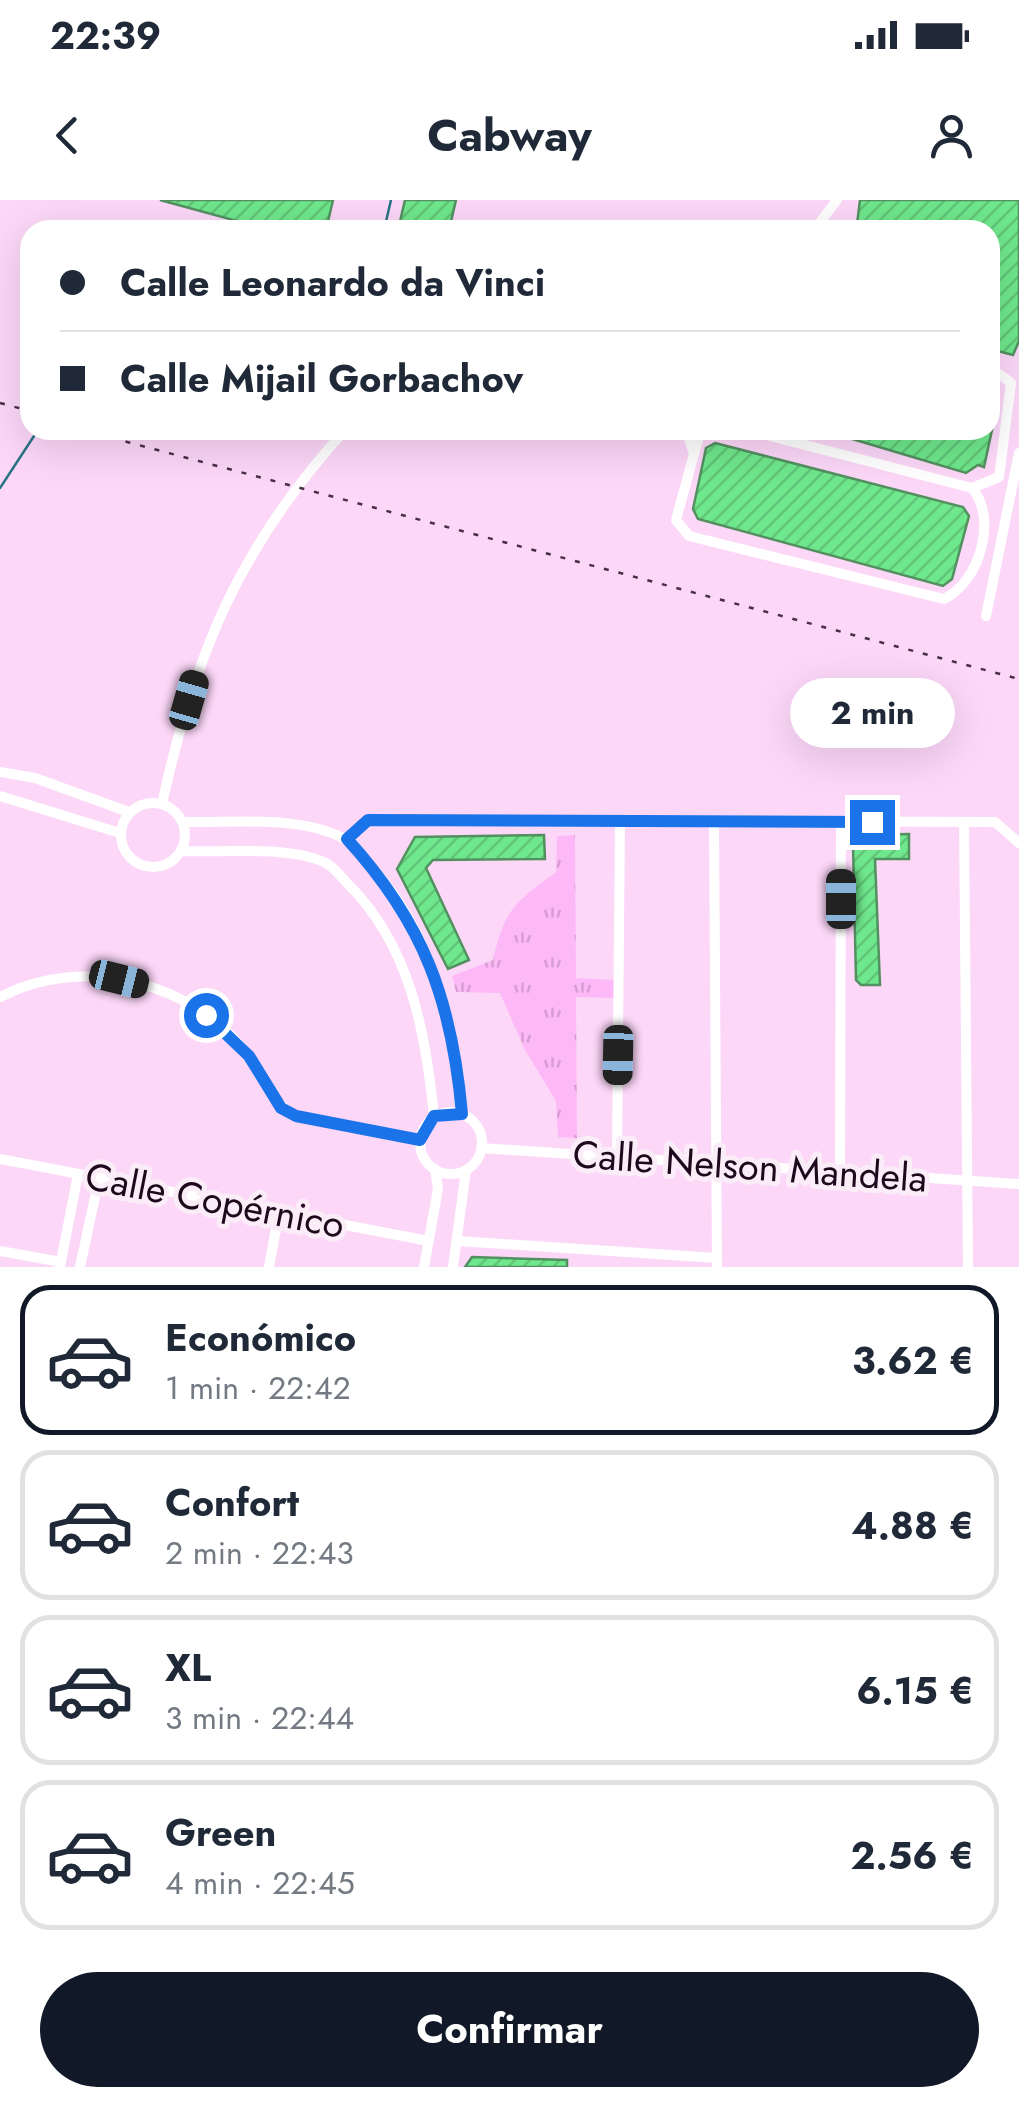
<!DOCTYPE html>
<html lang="es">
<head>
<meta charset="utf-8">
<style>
  :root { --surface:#fff; --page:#f2f2f3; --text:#1f2937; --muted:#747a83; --line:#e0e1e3; --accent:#111827 }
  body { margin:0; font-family:Jost,sans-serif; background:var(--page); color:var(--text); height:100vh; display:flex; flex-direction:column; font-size:38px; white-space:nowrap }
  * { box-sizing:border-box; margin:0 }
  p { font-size:32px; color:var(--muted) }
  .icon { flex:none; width:55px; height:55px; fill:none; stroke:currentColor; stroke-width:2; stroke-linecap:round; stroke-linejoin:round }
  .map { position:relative; height:1067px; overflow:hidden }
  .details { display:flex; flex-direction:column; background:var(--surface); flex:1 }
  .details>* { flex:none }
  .banner { position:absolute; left:20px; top:20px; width:980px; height:220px; border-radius:30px; box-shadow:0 10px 40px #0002; display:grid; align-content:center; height:220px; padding:0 40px; background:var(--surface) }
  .end { position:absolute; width:45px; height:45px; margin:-22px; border:12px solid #1a73e8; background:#fff; box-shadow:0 0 0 5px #fff }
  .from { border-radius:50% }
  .bubble { position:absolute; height:70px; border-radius:35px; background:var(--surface); box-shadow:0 10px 40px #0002; font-size:32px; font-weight:700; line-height:70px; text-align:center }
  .car { position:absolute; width:30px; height:60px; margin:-30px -15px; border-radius:12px; box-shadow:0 0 8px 2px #0007; background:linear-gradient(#222 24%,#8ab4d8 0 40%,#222 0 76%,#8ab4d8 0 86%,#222 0) }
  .banner b { display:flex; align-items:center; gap:35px; height:95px; font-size:38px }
  .banner b+b { border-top:2px solid var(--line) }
  .banner i { width:25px; height:25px; background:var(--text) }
  ul { padding:18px 0 0; list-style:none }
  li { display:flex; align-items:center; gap:30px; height:150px; margin:0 20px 15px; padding:0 20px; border:5px solid var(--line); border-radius:30px }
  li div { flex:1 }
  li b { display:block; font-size:38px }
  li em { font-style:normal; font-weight:700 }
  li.current { border-color:var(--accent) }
  li>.icon { width:90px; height:90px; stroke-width:1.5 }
  .action { display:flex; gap:20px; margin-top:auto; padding:20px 40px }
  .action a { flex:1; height:115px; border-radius:60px; background:var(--accent); color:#fff; font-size:40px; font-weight:700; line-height:115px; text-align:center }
  .status { display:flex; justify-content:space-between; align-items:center; height:70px; padding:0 50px; background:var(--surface); direction:ltr }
  .status svg { height:28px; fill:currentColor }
  header { display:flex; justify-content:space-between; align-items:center; height:130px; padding:0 40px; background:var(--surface); font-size:45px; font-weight:700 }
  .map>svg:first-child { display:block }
  .park { fill:url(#park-tufts) }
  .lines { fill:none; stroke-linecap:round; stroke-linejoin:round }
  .stream { stroke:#2a7384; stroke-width:2.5 }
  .building { fill:url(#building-hatch); stroke:#539060; stroke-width:2.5 }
  .minor { stroke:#fff; stroke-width:10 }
  .rail { stroke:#472f45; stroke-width:2.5; stroke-dasharray:5 10; stroke-linecap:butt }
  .route { stroke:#1a73e8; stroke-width:12 }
  .labels { text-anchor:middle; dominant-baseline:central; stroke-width:10; stroke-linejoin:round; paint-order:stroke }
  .street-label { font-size:38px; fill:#1d081c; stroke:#faedf8 }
</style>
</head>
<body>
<div class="status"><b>22:39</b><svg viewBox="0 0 49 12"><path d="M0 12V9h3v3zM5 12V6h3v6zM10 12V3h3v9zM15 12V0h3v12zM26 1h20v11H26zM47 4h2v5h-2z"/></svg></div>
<header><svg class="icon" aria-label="back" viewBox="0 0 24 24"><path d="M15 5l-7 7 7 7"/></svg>Cabway<svg class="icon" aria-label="person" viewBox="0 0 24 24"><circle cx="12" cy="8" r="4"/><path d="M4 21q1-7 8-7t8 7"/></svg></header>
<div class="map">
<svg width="1019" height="1067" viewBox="0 0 1019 1067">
  <defs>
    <pattern id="park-tufts" width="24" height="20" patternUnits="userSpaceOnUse" patternTransform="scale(2.5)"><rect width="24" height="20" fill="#fdb9f7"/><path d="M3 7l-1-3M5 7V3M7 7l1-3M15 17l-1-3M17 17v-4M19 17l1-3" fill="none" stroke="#d89ed3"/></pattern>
    <pattern id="building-hatch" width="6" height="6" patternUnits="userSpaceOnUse" patternTransform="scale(2.5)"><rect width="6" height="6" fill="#6fe78c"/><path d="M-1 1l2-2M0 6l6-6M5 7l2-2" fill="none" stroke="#60c578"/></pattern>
  </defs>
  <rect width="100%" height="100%" fill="#fcd7f8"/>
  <path class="park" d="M575 635 576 778 614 780 615 798 576 797 577 938 558 937 556 901 525 850 500 793 456 792 452 776 493 760C504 710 516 701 556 672L557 636Z"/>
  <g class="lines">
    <g class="stream">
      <polyline points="384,30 391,0"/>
      <polyline points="0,288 34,236"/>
    </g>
  </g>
  <g class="building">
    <polygon points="160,0 333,0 326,30 270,30"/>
    <polygon points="405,0 456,0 449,30 398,30"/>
    <polygon points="860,0 1019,0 1019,141 1013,155 990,149 990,30 880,30 857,24"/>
    <polygon points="822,230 992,230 984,267 978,265 966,273"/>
    <polygon points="715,243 963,307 969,316 952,379 943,386 698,319 693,309 706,248"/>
    <polygon points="909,634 909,659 875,659 880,785 861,785 856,780 853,645 858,635"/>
    <polygon points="544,635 545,659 433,660 426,668 469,760 448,769 397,669 415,637"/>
    <polygon points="472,1057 567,1060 567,1067 465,1067"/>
  </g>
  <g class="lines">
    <g class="minor">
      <polyline points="814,30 837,0"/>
      <polyline points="686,230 694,254 701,230"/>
      <path d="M694 254 676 320 689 336 944 399C980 382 998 318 972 288L747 230"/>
      <polyline points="972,288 999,277 1011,183 990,167"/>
      <polyline points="986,416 1019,253"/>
      <polyline points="0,572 35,578 129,612"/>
      <polyline points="0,596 120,633"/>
      <circle cx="153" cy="635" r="32"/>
      <path d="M162 604C195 452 240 346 345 230"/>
      <path d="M183 622C233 623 297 615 343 638 354 643 362 656 370 665 432 732 454 825 461 914"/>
      <polyline points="714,622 717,1067"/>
      <polyline points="964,622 968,1067"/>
      <polyline points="347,639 368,620 995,622 1019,643"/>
      <path d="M181 651C221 653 290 645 326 663 334 667 341 677 348 684 410 745 426 833 434 917"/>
      <path d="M0 797C83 754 194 781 249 857 265 879 271 903 296 916L420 940"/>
      <circle cx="451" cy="943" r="31"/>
      <polyline points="481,948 1019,984"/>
      <polyline points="617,955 620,621"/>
      <polyline points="0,959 429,1041"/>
      <polyline points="840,971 841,621"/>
      <polyline points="458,1041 717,1058"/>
      <polyline points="0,1051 61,1062"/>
      <polyline points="60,1067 78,974"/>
      <polyline points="80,1067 99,978"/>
      <polyline points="269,1067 279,1012"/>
      <polyline points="424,1067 438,989 435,969"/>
      <polyline points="453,1067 466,970"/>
    </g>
    <g class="rail">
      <polyline points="0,203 30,211"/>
      <polyline points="82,230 1019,479"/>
    </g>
  </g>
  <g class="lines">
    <path class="route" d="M206 815 249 856 281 908 296 916 420 940 434 916 462 914C452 801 424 723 347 639L368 620 872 622"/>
  </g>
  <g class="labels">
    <g class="street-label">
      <text transform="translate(750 966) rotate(4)">Calle Nelson Mandela</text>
      <text transform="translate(215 1000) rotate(11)">Calle Copérnico</text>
    </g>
  </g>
</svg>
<i class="end from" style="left:206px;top:815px"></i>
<i class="end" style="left:872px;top:622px"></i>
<div class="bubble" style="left:790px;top:478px;width:165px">2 min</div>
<i class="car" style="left:189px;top:500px;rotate:16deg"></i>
<i class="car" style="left:841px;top:699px;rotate:0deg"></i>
<i class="car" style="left:119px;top:779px;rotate:104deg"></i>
<i class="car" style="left:618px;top:855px;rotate:181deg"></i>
<div class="banner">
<b><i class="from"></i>Calle Leonardo da Vinci</b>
<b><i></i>Calle Mijail Gorbachov</b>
</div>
</div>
<section class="details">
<ul>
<li class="current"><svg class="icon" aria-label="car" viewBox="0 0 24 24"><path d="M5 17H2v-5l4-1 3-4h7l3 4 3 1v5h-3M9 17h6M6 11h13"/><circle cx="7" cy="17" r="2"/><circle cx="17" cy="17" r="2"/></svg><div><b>Económico</b><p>1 min · 22:42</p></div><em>3.62 €</em></li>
<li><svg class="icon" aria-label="car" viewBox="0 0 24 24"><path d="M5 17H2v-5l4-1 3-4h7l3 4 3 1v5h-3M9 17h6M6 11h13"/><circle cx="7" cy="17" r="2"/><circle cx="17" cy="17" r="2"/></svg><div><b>Confort</b><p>2 min · 22:43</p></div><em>4.88 €</em></li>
<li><svg class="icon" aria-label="car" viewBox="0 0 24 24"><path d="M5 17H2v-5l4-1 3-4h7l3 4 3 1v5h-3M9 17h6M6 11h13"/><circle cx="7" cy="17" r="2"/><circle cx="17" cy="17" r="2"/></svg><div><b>XL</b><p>3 min · 22:44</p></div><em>6.15 €</em></li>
<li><svg class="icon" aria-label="car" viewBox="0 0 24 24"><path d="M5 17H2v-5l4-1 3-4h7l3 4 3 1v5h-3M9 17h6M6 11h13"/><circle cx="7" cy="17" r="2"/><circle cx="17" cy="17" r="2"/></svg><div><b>Green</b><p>4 min · 22:45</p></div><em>2.56 €</em></li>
</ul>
<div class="action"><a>Confirmar</a></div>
</section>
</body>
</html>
